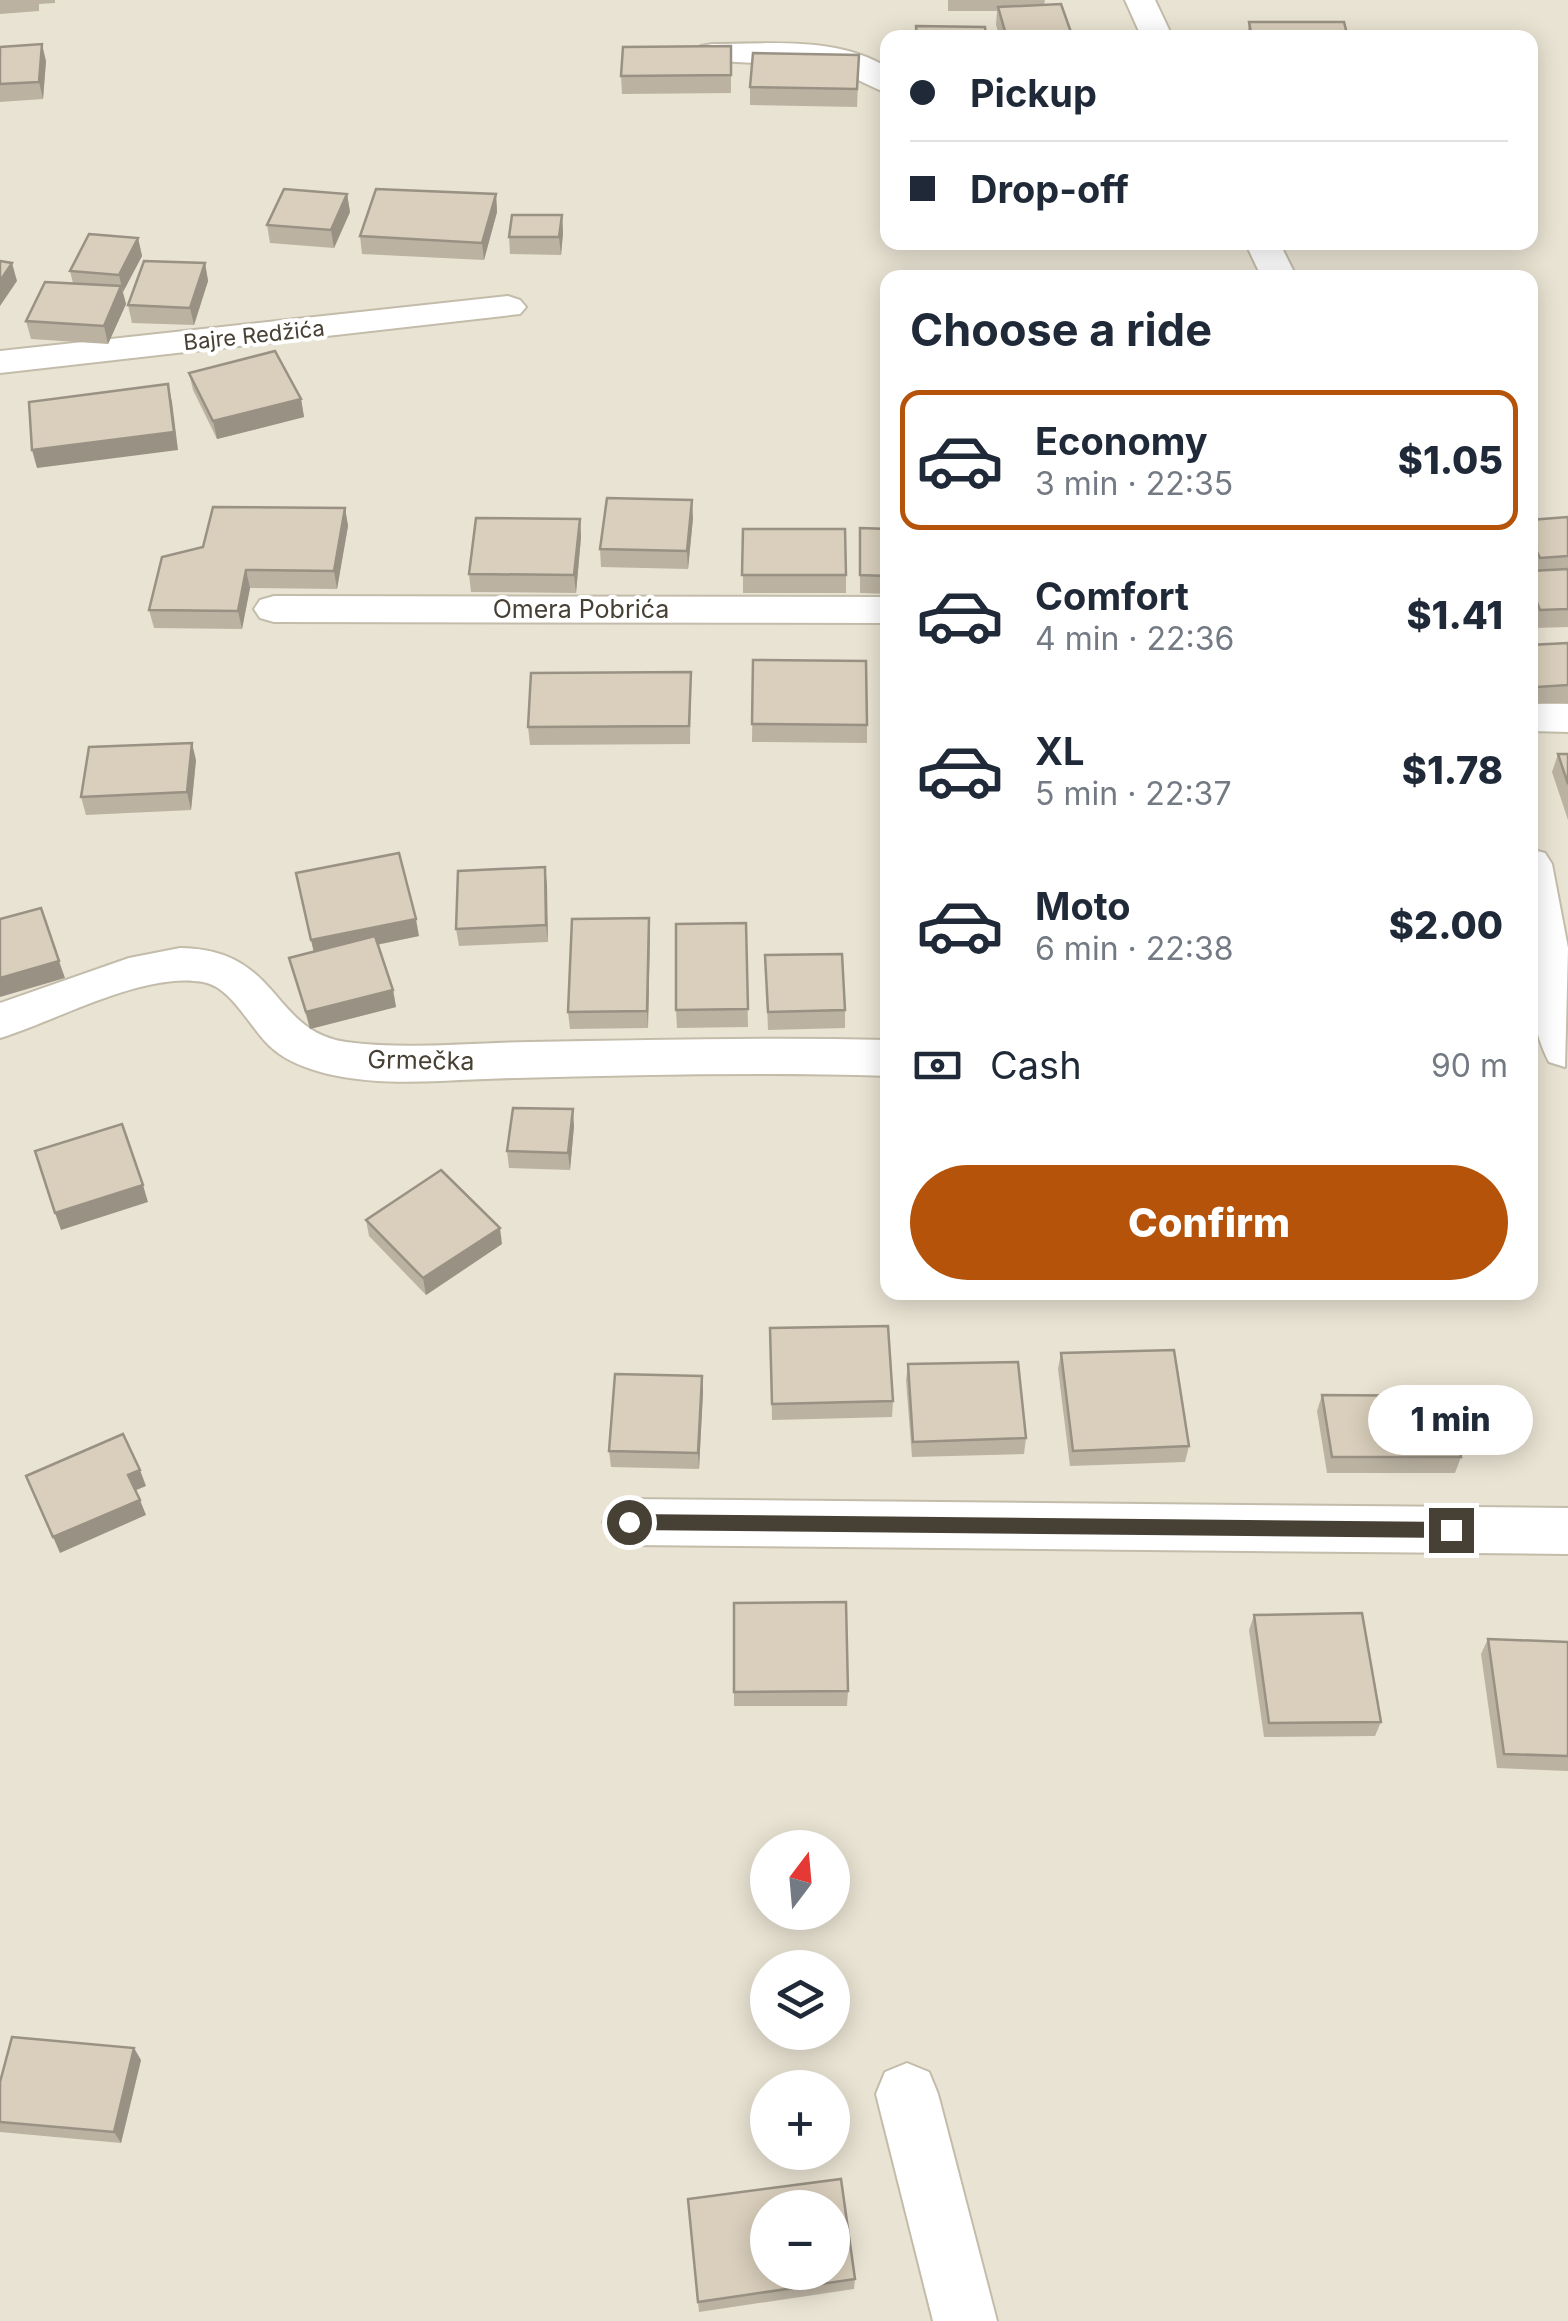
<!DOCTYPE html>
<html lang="en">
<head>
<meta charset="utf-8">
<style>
  :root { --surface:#fff; --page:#f6f6f7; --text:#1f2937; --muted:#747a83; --line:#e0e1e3; --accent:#b45309 }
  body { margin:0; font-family:Inter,sans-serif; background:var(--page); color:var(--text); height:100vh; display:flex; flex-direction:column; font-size:38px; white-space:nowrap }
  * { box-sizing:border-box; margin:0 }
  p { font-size:32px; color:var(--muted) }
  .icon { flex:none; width:55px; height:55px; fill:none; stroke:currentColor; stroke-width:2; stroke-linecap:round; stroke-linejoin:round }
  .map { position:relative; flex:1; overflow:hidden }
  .sheet { position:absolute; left:880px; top:270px; width:658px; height:1030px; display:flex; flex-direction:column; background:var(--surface); border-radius:20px; box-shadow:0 5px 25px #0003 }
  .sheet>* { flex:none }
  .top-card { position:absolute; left:880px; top:30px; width:658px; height:220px; border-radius:20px; box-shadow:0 5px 25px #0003; display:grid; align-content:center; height:220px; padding:0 30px; background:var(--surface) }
  .needle { width:65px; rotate:16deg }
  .fabs { position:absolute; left:750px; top:1830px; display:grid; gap:20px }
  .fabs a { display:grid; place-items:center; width:100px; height:100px; border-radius:50%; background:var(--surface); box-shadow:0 5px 25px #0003; font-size:50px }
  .end { position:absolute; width:45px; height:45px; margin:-22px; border:12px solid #474034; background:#fff; box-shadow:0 0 0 5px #fff }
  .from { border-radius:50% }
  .bubble { position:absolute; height:70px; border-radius:35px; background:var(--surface); box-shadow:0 5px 25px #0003; font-size:32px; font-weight:800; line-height:70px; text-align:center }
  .top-card b { display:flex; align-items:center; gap:35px; height:95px; font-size:38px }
  .top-card b+b { border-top:2px solid var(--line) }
  .top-card i { width:25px; height:25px; background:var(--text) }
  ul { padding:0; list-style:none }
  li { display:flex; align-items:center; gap:30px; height:140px; margin:0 20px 15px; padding:0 10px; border:5px solid transparent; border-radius:20px }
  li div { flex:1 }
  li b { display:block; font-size:38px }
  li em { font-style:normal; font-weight:800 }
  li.selected { border-color:var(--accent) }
  li>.icon { width:90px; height:90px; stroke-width:1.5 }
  h2 { padding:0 30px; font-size:45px; line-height:120px }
  .pay { display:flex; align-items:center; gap:25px; height:110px; padding:0 30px; font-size:38px }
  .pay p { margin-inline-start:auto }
  .button { display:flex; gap:20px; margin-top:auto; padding:20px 30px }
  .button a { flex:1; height:115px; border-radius:60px; background:var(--accent); color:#fff; font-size:40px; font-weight:800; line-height:115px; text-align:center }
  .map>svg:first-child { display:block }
  .residential { fill:#e9e3d3; fill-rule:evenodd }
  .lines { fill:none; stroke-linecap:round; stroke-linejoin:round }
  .minor-casing { stroke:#c3bcaa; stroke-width:4 }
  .minor { fill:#fff; fill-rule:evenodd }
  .wall { fill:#bbb2a2 }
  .shaded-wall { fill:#999184 }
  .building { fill:#dacfbc; stroke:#999184; stroke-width:2.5; fill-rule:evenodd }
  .route { fill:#474034 }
  .labels { text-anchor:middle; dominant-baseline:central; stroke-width:8; stroke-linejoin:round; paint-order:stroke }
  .far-street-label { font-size:22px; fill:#474034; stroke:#fff }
  .street-label { font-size:25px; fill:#474034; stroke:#fff }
</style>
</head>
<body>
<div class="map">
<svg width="1568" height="2321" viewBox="0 0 1568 2321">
  <rect width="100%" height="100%" fill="#f4f0e5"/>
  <path class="residential" d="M0 0H1568V2321H0ZM888 38H1530V242H888ZM888 278H1530V1292H888ZM768 1848H832V1912H768ZM768 1968H832V2032H768ZM768 2088H832V2152H768ZM768 2208H832V2272H768Z"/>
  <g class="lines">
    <g class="minor-casing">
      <g id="minor">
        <polygon points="1125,0 1155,0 1173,38 1142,38"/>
        <path d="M712 44C768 44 838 36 888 68V94L830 67 701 60 696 53 701 46Z"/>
        <polygon points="1245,242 1279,242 1297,278 1262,278"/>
        <polygon points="508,296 520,300 526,307 520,314 0,373 0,351"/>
        <polygon points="274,596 888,597 888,623 274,622 260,618 254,609 260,600"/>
        <polygon points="1530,703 1568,704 1568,732 1530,731"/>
        <path d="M1530 849 1545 853 1552 864 1568 948 1565 1067 1549 1062C1519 1007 1530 911 1530 849Z"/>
        <path d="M180 948C281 949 270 1031 346 1042 406 1050 468 1043 529 1042 648 1040 768 1037 888 1040V1076C764 1072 640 1075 516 1078 455 1079 388 1088 328 1074 308 1069 288 1062 273 1049 251 1031 233 987 203 982 144 971 56 1021 0 1038V1003L129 958Z"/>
        <polygon points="629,1499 1568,1508 1568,1554 629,1545 610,1538 603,1522 610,1506"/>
        <polygon points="907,2063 929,2072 938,2094 997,2321 933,2321 876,2094 885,2072"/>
      </g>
    </g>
    <use href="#minor" class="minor"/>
  </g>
  <g class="wall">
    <polygon points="0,0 55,0 55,3 39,4 39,11 0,14"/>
    <polygon points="948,0 1045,0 1044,5 1072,35 1071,38 1000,38 996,25 997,11 948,11"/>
    <polygon points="1249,22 1348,38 1247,38"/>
    <polygon points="731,46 731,93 622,94 621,76"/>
    <polygon points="0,47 46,61 43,99 0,102"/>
    <polygon points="859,55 857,107 750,105 750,87"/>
    <polygon points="347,194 350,212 334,248 270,243 267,225"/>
    <polygon points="496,194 497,212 484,260 362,254 360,236"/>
    <polygon points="562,215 563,233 561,255 510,254 509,237"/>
    <polygon points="138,238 142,256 123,292 126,304 108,344 31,339 26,321 73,283 70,271"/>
    <polygon points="205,263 208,281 194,325 132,323 128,305"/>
    <polygon points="189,373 301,399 304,417 217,439 193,390"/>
    <polygon points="345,508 348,526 337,589 250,588 242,629 154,628 149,610 203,547"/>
    <polygon points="1568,517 1568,627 1535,628 1530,617 1530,571 1532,571 1530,567 1530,520"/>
    <polygon points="693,518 688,569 601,567 600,549"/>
    <polygon points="580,519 581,537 576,593 471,592 469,574"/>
    <polygon points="860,528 888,529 888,594 860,593"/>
    <polygon points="743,529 846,575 846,593 743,593"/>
    <polygon points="1568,643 1568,703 1531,704 1530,645"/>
    <polygon points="753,660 867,725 867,743 752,742"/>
    <polygon points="691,690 690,744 530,745 528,727"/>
    <polygon points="1558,754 1568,754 1568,820 1552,772"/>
    <polygon points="196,760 191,810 86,815 81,797"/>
    <polygon points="545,867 548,942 459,946 456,929"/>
    <polygon points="296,873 419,936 377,945 393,990 396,1007 310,1029 289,958 314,952"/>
    <polygon points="649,918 648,1028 570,1029 568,1012"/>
    <polygon points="746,923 748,1027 677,1028 676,1010"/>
    <polygon points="765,955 845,1010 845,1028 768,1030"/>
    <polygon points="574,1126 570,1170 509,1168 507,1151"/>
    <polygon points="366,1220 502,1244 426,1295 369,1236"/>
    <polygon points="770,1328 893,1401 892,1417 772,1420"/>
    <polygon points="1061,1353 1189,1446 1185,1462 1070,1466 1058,1369"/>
    <polygon points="908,1364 1026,1438 1024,1454 912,1457 906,1380"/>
    <polygon points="702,1376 703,1392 699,1469 611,1467 609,1451"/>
    <polygon points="1322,1395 1461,1457 1455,1473 1327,1473 1317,1411"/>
    <polygon points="734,1603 848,1691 847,1706 734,1706"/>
    <polygon points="1254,1615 1381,1722 1375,1736 1264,1737 1249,1630"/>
    <polygon points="1488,1639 1568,1642 1568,1771 1497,1768 1481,1654"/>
    <polygon points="141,2060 121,2143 0,2132 0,2082"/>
    <polygon points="688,2199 855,2279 854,2289 699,2312"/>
  </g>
  <g class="shaded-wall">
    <polygon points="42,44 46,61 43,99 39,82"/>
    <polygon points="347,194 350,212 334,248 331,230"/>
    <polygon points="496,194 497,212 484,260 482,243"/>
    <polygon points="562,215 563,233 561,255 559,237"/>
    <polygon points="138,238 142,256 123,292 119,275"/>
    <polygon points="12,263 17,281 0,306 0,281"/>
    <polygon points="205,263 208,281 194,325 190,308"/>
    <polygon points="121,286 126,304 108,344 104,326"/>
    <polygon points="168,384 172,402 178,450 37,468 32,450"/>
    <polygon points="301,399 304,417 217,439 213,421"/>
    <polygon points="692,500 693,518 688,569 687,551"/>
    <polygon points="345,508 348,526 337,589 334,571"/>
    <polygon points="580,519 581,537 576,593 574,575"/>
    <polygon points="246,570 250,588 242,629 238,611"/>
    <polygon points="192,743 196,760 191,810 187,792"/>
    <polygon points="545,867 547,885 548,942 546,925"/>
    <polygon points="649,918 650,935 648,1028 647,1011"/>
    <polygon points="416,919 419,936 315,957 311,940"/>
    <polygon points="59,961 65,978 0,997 0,978"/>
    <polygon points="393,990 396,1007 310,1029 306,1012"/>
    <polygon points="573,1109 574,1126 570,1170 568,1153"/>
    <polygon points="143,1185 148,1202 61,1230 55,1213"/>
    <polygon points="500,1228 502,1244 426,1295 423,1278"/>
    <polygon points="702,1376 703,1392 699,1469 698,1453"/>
    <polygon points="140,1470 146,1486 134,1491 128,1475"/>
    <polygon points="140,1500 146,1515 60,1553 53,1537"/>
    <polygon points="134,2048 141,2060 121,2143 114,2132"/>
  </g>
  <g class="building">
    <polygon points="1061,4 1072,35 1007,38 998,7"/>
    <polygon points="1249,22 1344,22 1348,38 1252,38"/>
    <polygon points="916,26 985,27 986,38 917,38"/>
    <polygon points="42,44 39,82 0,84 0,47"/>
    <polygon points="731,46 731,75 621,76 623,47"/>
    <polygon points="753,53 859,55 857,89 750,87"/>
    <polygon points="284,189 347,194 331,230 267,225"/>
    <polygon points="376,189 496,194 482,243 360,236"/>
    <polygon points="512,215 562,215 559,237 509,237"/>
    <polygon points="89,234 138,238 119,275 70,271"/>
    <polygon points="0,261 12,263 0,281"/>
    <polygon points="144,261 205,263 190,308 128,305"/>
    <polygon points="45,282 121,286 104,326 26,321"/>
    <polygon points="275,351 301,399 213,421 189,373"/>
    <polygon points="168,384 174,432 32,450 29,402"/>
    <polygon points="607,498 692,500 687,551 600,549"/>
    <polygon points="213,507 345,508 334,571 246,570 238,611 149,610 162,557 203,547"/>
    <polygon points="1568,517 1568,556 1540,558 1530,537 1530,520"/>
    <polygon points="476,518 580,519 574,575 469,574"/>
    <polygon points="860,528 888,529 888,576 860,575"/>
    <polygon points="743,529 845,529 846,575 742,575"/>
    <polygon points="1568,569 1568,609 1540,610 1530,585 1530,571"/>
    <polygon points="1568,643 1568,685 1537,687 1530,668 1530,645"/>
    <polygon points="753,660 866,661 867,725 752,724"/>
    <polygon points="691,672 689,726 528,727 531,673"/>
    <polygon points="192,743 187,792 81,797 89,747"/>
    <polygon points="1558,754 1568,754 1568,784"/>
    <polygon points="399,853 416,919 311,940 296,873"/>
    <polygon points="545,867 546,925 456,929 458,871"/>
    <polygon points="41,908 59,961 0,978 0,919"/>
    <polygon points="649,918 647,1011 568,1012 572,919"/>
    <polygon points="746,923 748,1009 676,1010 676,924"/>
    <polygon points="375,936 393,990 306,1012 289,958"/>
    <polygon points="842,954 845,1010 768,1012 765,955"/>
    <polygon points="513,1108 573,1109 568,1153 507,1151"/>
    <polygon points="122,1124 143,1185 55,1213 35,1151"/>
    <polygon points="441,1170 500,1228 423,1278 366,1220"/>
    <polygon points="888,1326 893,1401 772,1404 770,1328"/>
    <polygon points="1174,1350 1189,1446 1073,1451 1061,1353"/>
    <polygon points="1018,1362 1026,1438 913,1442 908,1364"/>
    <polygon points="615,1374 702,1376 698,1453 609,1451"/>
    <polygon points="1322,1395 1450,1396 1461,1457 1332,1457"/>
    <polygon points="123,1434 140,1470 128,1475 140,1500 53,1537 26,1476"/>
    <polygon points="846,1602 848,1691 734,1692 734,1603"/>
    <polygon points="1362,1613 1381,1722 1269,1723 1254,1615"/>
    <polygon points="1488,1639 1568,1642 1568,1756 1504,1754"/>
    <polygon points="12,2037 134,2048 114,2132 0,2122 0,2082"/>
    <path d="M841 2179 855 2279 698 2302 688 2199ZM768 2208H832V2272H768Z"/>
  </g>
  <polygon class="route" points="629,1514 1451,1522 1460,1530 1451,1538 629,1530 620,1522"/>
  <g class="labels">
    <g class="far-street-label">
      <text transform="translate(254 335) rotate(-6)">Bajre Redžića</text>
    </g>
    <g class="street-label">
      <text x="581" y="609">Omera Pobrića</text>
      <text transform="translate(421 1060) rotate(1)">Grmečka</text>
    </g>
  </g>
</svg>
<div class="fabs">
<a><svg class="needle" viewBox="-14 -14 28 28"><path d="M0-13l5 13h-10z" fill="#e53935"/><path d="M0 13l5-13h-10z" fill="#747a83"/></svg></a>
<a><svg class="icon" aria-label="layers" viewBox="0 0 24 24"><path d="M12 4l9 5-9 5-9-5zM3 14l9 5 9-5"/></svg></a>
<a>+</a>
<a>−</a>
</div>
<i class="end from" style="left:629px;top:1522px"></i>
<i class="end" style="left:1451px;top:1530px"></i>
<div class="bubble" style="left:1368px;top:1385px;width:165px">1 min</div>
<div class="top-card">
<b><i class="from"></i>Pickup</b>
<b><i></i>Drop-off</b>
</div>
<section class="sheet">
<h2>Choose a ride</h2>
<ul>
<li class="selected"><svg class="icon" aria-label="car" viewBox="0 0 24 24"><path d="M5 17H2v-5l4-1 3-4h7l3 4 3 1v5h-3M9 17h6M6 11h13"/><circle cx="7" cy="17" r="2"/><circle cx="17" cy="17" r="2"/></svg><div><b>Economy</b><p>3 min · 22:35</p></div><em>$1.05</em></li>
<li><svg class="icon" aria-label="car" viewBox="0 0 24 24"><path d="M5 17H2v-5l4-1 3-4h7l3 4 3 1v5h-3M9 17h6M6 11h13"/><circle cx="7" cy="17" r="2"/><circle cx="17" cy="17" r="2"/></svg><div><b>Comfort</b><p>4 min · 22:36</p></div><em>$1.41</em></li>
<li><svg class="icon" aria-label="car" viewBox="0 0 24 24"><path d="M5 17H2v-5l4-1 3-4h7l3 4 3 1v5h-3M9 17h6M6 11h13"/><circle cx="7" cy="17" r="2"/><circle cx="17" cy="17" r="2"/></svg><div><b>XL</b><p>5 min · 22:37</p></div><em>$1.78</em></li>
<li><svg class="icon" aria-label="car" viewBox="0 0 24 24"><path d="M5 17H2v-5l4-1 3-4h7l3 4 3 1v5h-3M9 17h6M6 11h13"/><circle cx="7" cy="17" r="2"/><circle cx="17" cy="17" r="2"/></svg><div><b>Moto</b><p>6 min · 22:38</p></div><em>$2.00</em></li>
</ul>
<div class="pay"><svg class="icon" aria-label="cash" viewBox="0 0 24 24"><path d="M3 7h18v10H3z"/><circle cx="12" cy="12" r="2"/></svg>Cash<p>90 m</p></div>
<div class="button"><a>Confirm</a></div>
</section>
</div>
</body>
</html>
